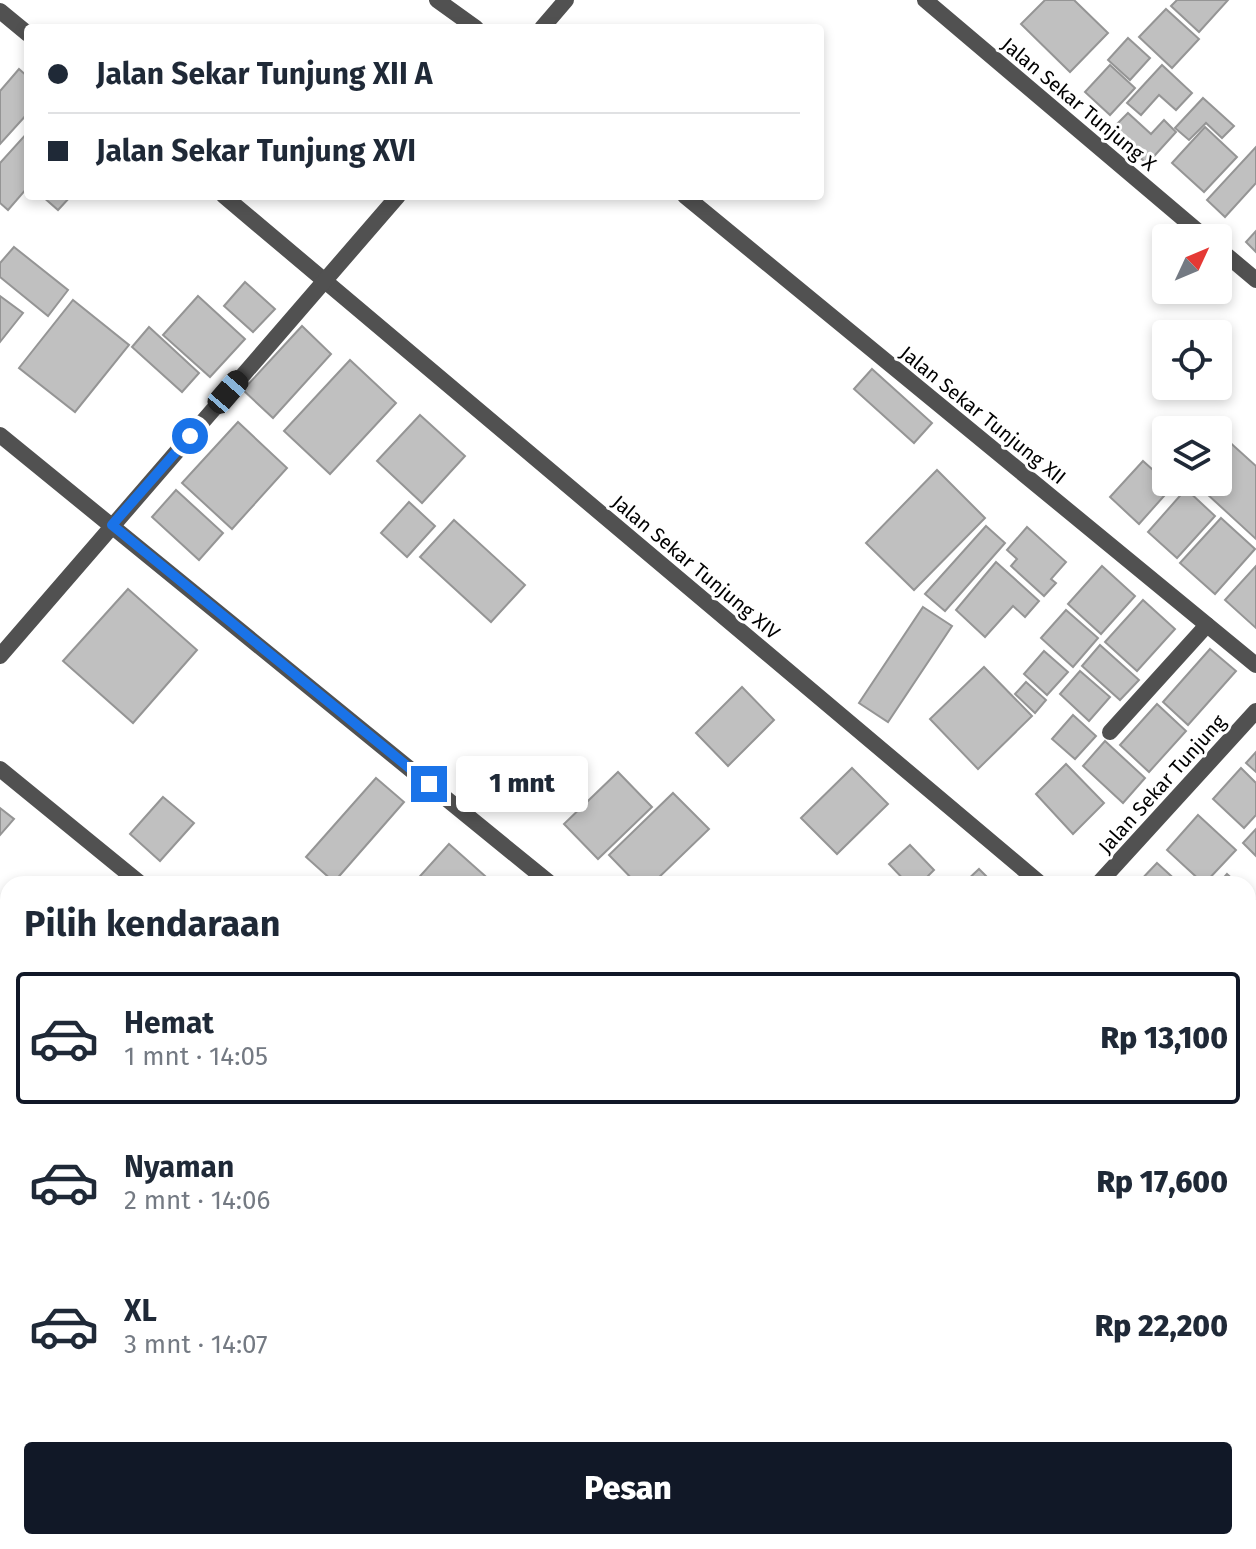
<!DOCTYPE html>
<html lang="id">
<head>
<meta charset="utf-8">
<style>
  :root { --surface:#fff; --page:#f6f6f7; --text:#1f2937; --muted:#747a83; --line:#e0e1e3; --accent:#111827 }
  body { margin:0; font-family:"Fira Sans",sans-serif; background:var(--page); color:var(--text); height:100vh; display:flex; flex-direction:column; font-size:30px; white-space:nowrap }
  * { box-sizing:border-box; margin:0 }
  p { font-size:26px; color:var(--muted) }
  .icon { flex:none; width:44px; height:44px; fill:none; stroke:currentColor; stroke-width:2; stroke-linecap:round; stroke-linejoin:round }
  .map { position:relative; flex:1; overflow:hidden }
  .side { position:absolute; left:0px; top:876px; width:1256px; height:674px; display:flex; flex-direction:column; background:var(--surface); border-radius:24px 24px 0 0; box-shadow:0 4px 12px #0003 }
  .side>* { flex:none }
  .hud { position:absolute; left:24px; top:24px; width:800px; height:176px; border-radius:8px; box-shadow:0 4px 12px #0003; display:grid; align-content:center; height:176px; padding:0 24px; background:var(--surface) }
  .needle { width:52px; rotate:46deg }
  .buttons { position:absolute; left:1152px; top:224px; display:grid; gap:16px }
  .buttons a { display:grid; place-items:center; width:80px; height:80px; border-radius:8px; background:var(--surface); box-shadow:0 4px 12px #0003; font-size:40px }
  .end { position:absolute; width:36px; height:36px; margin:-18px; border:10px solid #1a73e8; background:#fff; box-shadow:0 0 0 4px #fff }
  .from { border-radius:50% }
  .bubble { position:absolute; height:56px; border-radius:8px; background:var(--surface); box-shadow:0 4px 12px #0003; font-size:26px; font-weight:800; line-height:56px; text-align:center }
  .car { position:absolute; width:24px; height:48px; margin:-24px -12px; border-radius:10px; box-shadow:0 0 6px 2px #0007; background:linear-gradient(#222 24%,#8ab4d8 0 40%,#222 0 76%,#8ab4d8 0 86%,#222 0) }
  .hud b { display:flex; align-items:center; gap:28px; height:76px; font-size:30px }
  .hud b+b { border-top:2px solid var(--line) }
  .hud i { width:20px; height:20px; background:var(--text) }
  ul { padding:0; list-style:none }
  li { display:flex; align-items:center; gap:24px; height:132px; margin:0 16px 12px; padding:0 8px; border:4px solid transparent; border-radius:8px }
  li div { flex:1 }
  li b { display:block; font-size:30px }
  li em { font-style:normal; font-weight:800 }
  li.current { border-color:var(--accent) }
  li>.icon { width:72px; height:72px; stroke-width:1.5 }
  h2 { padding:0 24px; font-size:36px; line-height:96px }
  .cta { display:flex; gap:16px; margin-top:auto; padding:16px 24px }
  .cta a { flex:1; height:92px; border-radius:8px; background:var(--accent); color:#fff; font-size:32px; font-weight:800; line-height:92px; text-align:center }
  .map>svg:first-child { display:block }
  .building { fill:#c0c0c0; stroke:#959595; stroke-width:2 }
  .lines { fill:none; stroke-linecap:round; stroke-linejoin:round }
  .street { stroke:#515151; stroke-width:16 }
  .route { stroke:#1a73e8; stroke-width:10 }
  .labels { text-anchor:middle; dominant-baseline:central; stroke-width:6; stroke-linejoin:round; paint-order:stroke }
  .street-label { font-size:20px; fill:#000; stroke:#fff }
</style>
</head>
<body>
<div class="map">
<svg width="1256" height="1549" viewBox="0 0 1256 1549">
  <rect width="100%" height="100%" fill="#fff"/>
  <g class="building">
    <polygon points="1045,0 1074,0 1108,33 1070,72 1021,24"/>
    <polygon points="1177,0 1228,0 1199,32 1171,6"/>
    <polygon points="1166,9 1199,39 1172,68 1139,37"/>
    <polygon points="1128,38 1150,58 1130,80 1108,60"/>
    <polygon points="1110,65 1135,88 1110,115 1085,92"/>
    <polygon points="1162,65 1192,93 1176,110 1159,95 1141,115 1127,103"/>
    <polygon points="19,69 28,77 28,113 0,144 0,91"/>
    <polygon points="1203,98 1234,126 1222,138 1206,123 1189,140 1175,128"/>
    <polygon points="1128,113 1151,134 1164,120 1176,132 1147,164 1111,130"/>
    <polygon points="1205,127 1237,157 1204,192 1172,163"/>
    <polygon points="28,132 28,187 8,210 0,203 0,163"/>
    <polygon points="1256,147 1256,183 1225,217 1207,200"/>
    <polygon points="42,196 71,196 58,210"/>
    <polygon points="1256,231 1256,252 1246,242"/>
    <polygon points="14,247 68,290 48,316 0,277 0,263"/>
    <polygon points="245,282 275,309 253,332 224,306"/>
    <polygon points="0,296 23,313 0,342"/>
    <polygon points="198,296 245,339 210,377 163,335"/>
    <polygon points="73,300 129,345 75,412 19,368"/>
    <polygon points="302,326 331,354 273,418 243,390"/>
    <polygon points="149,327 199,373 182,392 132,347"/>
    <polygon points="350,360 396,403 330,474 284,431"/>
    <polygon points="872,369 932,423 914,443 854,389"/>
    <polygon points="420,415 465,456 422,503 377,461"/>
    <polygon points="238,422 287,468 232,529 182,483"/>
    <polygon points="1225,438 1256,466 1256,539 1194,482 1218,482 1218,446"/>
    <polygon points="1143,461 1172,487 1139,524 1110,497"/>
    <polygon points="937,470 985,518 914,590 866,543"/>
    <polygon points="1186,489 1215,516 1177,558 1148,532"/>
    <polygon points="176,490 223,533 199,560 152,517"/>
    <polygon points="409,502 435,526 407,557 381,533"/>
    <polygon points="1221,518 1255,549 1215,594 1180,563"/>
    <polygon points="454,520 525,585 491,622 420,557"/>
    <polygon points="986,526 1005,543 945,611 925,594"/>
    <polygon points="1027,527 1066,562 1051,579 1056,583 1044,596 1011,566 1017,559 1007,550"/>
    <polygon points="996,562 1039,601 1025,617 1013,606 985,637 956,610"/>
    <polygon points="1102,566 1135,596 1101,634 1068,604"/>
    <polygon points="1256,566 1256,628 1225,600"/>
    <polygon points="128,589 197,650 133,723 63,661"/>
    <polygon points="1143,600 1175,629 1137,671 1105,642"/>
    <polygon points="923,607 952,626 888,722 859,703"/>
    <polygon points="1066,610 1098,638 1073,667 1041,638"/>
    <polygon points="1100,645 1139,680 1120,700 1082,666"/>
    <polygon points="1210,649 1236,671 1188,725 1163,702"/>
    <polygon points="1044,651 1068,672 1047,695 1024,674"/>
    <polygon points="984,667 1032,716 978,769 930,719"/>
    <polygon points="1080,671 1110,697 1089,721 1060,694"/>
    <polygon points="1026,682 1046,700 1035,713 1015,694"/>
    <polygon points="742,687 774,720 728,766 696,733"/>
    <polygon points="1157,704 1186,731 1149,772 1120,745"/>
    <polygon points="1073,715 1096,736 1075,759 1052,739"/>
    <polygon points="1105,741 1145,778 1123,803 1083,766"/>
    <polygon points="1256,752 1256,772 1246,763"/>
    <polygon points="1066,764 1104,803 1073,834 1036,794"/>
    <polygon points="852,768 888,804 837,854 801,818"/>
    <polygon points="1241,768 1256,783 1256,815 1244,828 1213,799"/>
    <polygon points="618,772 652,807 598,859 564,824"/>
    <polygon points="376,778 404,802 334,882 306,857"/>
    <polygon points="673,793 709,829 652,884 637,884 609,855"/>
    <polygon points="163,797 194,823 160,861 130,834"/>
    <polygon points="0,808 14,819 0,835"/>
    <polygon points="1198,815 1236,850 1204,884 1167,850"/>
    <polygon points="1256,829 1256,856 1243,843"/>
    <polygon points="449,844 494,884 413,884"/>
    <polygon points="910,845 934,870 920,884 908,884 889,864"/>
    <polygon points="1157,863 1180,884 1137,884"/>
    <polygon points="979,869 994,884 963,884"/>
    <polygon points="1227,874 1238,884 1218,884"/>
    <polygon points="1248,893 1256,901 1256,942 1253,945 1248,940"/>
    <polygon points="1248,982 1256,989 1256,996 1248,1005"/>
    <polygon points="1256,1005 1256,1036 1248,1028 1248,1013"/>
    <polygon points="1256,1291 1256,1331 1248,1324 1248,1300"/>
    <polygon points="1248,1358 1256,1365 1256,1380 1248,1389"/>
    <polygon points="1256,1389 1256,1409 1248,1402 1248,1398"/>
    <polygon points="411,1542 437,1542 431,1549 419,1549"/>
    <polygon points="561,1542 637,1542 630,1549 569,1549"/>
    <polygon points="646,1542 700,1542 705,1547 703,1549 640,1549"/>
    <polygon points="779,1542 850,1542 858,1549 820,1549 815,1544 810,1549 787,1549"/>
  </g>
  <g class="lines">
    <g class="street">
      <polyline points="437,0 476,28"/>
      <polyline points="925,0 1206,238"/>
      <polyline points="0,11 28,34"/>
      <polyline points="542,28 566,0"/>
      <polyline points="224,196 1041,884"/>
      <polyline points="685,196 1256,665"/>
      <polyline points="1218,248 1256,280"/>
      <polyline points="0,435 551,884"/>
      <polyline points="0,656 398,196"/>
      <polyline points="1110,732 1207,625"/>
      <polyline points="0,769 141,884"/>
      <polyline points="1098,884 1256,711"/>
      <polyline points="1248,1062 1256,1069"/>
      <polyline points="1248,1454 1256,1460"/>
      <polyline points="1248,1540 1256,1531"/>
      <polyline points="933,1542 941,1549"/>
      <polyline points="122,1543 123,1542"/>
      <polyline points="503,1549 508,1542"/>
    </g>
  </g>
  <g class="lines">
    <polyline class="route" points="190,436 112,525 429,784"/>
  </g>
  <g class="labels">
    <g class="street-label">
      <text transform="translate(1079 104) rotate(40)">Jalan Sekar Tunjung X</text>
      <text transform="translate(983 415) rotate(39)">Jalan Sekar Tunjung XII</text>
      <text transform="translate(696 567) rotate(40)">Jalan Sekar Tunjung XIV</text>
      <text transform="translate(1162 784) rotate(-48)">Jalan Sekar Tunjung</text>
    </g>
  </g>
</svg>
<div class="buttons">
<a><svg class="needle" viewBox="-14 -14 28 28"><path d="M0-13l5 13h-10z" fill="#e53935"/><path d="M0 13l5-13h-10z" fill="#747a83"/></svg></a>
<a><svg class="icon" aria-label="locate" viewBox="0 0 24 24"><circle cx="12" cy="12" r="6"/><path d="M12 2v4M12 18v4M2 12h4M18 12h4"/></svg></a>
<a><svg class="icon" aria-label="layers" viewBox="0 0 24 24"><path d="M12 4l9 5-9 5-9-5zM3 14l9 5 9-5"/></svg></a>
</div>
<i class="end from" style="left:190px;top:436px"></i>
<i class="end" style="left:429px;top:784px"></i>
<div class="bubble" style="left:456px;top:756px;width:132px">1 mnt</div>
<i class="car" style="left:228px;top:392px;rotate:41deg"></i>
<div class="hud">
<b><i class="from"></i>Jalan Sekar Tunjung XII A</b>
<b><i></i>Jalan Sekar Tunjung XVI</b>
</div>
<section class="side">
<h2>Pilih kendaraan</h2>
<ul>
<li class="current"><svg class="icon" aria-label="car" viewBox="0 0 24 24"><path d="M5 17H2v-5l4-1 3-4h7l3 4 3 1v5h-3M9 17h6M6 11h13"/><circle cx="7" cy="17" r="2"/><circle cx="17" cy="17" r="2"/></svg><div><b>Hemat</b><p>1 mnt · 14:05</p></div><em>Rp 13,100</em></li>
<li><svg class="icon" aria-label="car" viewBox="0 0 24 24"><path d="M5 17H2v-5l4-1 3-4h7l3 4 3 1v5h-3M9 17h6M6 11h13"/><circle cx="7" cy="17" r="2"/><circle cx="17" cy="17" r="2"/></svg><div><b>Nyaman</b><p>2 mnt · 14:06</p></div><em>Rp 17,600</em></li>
<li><svg class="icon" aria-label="car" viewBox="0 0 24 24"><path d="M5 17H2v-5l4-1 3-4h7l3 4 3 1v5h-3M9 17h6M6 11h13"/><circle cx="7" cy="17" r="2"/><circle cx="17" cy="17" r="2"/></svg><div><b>XL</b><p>3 mnt · 14:07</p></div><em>Rp 22,200</em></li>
</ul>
<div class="cta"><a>Pesan</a></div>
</section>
</div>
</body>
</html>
